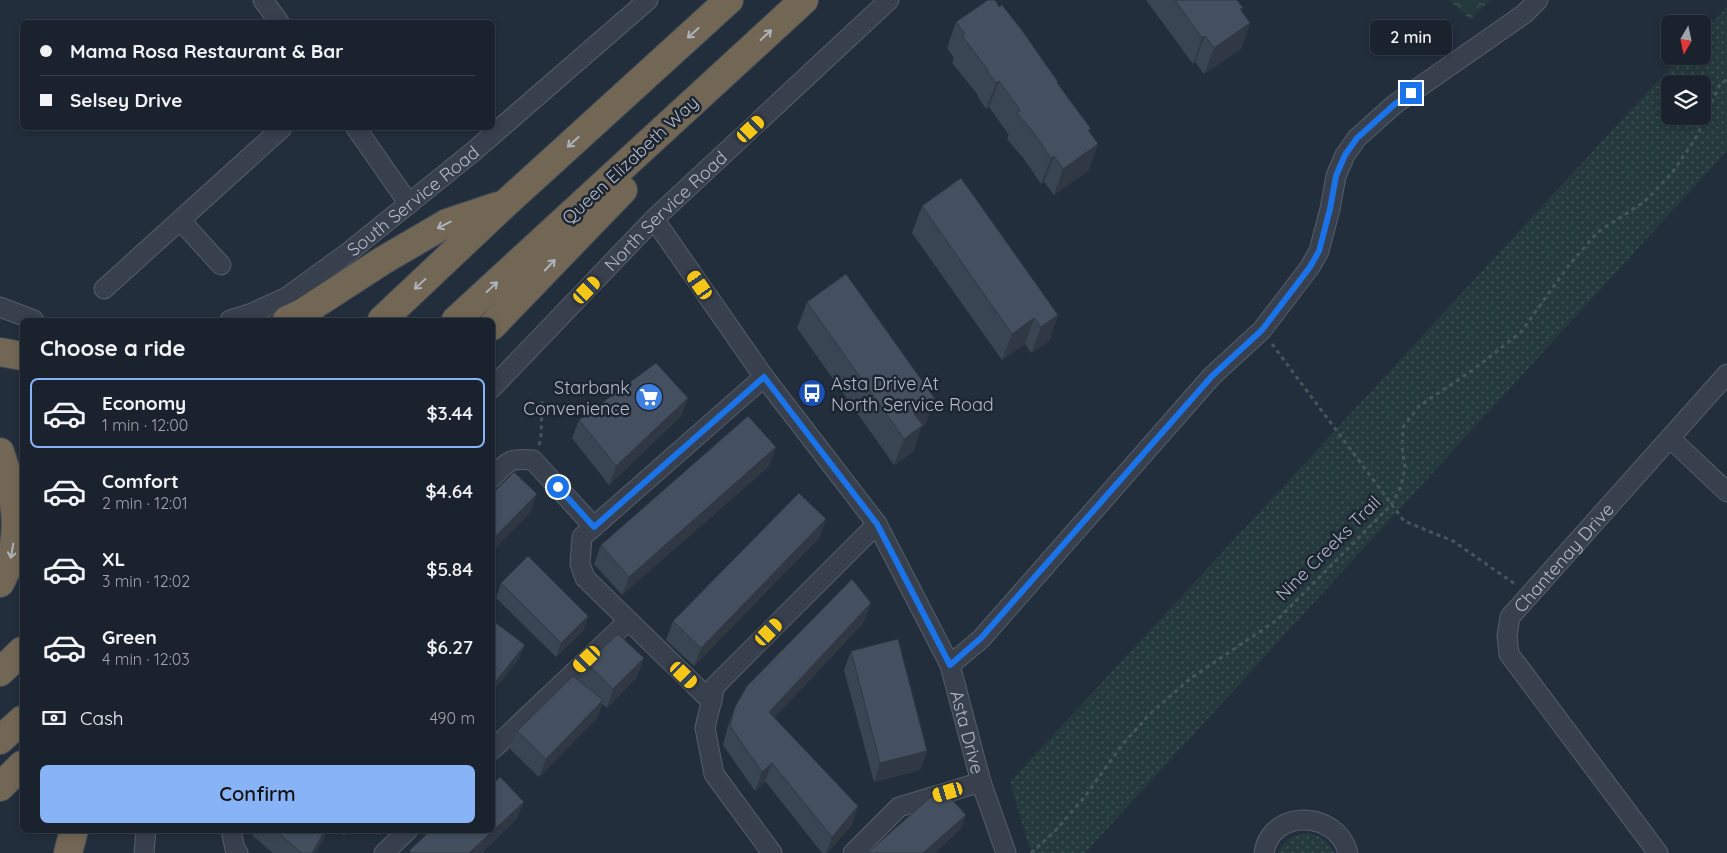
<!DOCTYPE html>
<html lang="en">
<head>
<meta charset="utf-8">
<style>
  :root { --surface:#1a222d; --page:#272f39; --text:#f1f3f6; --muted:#9fa4aa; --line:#383f49; --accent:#88b3f7 }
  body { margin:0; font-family:Quicksand,sans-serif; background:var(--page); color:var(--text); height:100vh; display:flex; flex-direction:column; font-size:19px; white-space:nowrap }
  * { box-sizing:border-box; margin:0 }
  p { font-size:16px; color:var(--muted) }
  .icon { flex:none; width:28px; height:28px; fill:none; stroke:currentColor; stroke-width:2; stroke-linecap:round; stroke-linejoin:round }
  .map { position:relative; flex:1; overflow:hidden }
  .details { position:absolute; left:20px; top:318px; width:475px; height:515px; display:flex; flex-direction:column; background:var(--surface); border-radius:8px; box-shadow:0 2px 8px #0003,0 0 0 1px var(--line) }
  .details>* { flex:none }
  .top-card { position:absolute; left:20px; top:20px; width:475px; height:110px; border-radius:8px; box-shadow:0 2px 8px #0003,0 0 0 1px var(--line); display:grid; align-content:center; height:110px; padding:0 20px; background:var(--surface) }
  .needle { width:32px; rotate:189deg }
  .tools { position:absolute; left:1661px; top:15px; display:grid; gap:10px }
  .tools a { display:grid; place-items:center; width:50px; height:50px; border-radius:8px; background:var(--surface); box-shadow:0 2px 8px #0003,0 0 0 1px var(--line); font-size:25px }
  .end { position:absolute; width:22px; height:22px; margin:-11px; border:6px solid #1a73e8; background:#fff; box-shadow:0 0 0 2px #fff }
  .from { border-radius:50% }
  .bubble { position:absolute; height:35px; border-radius:8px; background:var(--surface); box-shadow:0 2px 8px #0003,0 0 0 1px var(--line); font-size:16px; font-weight:600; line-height:35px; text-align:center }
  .car { position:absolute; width:15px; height:30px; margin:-15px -8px; border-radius:6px; box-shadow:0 0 4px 1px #0007; background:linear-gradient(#f5c518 24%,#345 0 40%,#f5c518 0 76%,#345 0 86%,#f5c518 0) }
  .top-card b { display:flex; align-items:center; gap:18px; height:48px; font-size:19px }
  .top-card b+b { border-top:1px solid var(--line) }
  .top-card i { width:12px; height:12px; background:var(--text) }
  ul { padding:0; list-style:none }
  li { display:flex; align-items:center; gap:15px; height:70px; margin:0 10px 8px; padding:0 10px; border:2px solid transparent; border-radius:8px }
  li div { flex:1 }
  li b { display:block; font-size:19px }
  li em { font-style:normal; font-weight:600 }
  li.current { border-color:var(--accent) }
  li>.icon { width:45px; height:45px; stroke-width:1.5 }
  h2 { padding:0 20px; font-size:22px; line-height:60px }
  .pay { display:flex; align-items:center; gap:12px; height:55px; padding:0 20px; font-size:19px }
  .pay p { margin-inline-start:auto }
  .button { display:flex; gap:10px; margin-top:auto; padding:10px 20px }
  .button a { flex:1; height:58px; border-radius:8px; background:var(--accent); color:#111; font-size:20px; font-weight:600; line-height:58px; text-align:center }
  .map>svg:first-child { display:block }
  .grass { fill:url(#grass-dots); fill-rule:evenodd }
  .park { fill:url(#park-crowns) }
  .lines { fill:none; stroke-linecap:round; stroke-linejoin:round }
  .minor-casing { stroke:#555e6a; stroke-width:21 }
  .highway-casing { stroke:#424b57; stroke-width:30 }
  .path { stroke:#43575a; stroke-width:3; stroke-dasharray:4 4; stroke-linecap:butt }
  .minor { stroke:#37404c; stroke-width:19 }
  .highway { stroke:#726754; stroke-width:28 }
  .wall { fill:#3a4553 }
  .shaded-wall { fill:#303843 }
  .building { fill:#445060; stroke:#303843 }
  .oneway { stroke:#acb3bc }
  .route { stroke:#1a73e8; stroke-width:6 }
  .labels { text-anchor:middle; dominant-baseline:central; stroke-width:5; stroke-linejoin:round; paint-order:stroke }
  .street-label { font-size:18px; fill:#b3bbc8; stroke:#1c2531 }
  .poi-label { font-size:18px; fill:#b3bbc8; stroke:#1c2531; text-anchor:start }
</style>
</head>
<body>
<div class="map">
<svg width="1727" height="853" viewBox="0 0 1727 853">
  <defs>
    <pattern id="grass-dots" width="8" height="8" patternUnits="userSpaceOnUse" patternTransform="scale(1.25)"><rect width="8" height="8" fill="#253a3d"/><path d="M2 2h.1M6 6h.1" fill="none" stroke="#425558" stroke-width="1.8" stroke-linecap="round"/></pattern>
    <pattern id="park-crowns" width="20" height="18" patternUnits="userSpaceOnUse" patternTransform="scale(1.25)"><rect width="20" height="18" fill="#253a3d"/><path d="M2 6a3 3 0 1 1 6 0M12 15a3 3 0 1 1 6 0" fill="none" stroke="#425558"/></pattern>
  </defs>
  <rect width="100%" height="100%" fill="#232e3c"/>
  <g class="grass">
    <path d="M1727 7V151L1085 853H1031L1010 782 1681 56H1702L1703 33ZM1670 84H1702V116H1670Z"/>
    <path d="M1309 833C1321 836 1329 841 1334 853H1278C1284 839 1294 834 1309 833Z"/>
  </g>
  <polygon class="park" points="1449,0 1491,0 1470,20"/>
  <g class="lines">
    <g class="minor-casing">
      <g id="minor">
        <polyline points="263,0 279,22"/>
        <polyline points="356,128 409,204"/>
        <path id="s1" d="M654 219 764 377 877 524 950 665 981 782 1006 853"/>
        <polyline points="180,220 221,265"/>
        <polyline points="104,289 282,128"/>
        <polyline points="0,307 34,320"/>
        <path id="s2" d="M230 320 252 313 287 297 349 252 474 151 648 0"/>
        <path id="s3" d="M492 388 654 219 889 0"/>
        <polyline points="1670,438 1727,492"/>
        <path d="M492 478C508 461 509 458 533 460L594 527"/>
        <polyline points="950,665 981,639 1212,376 1262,330 1310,267 1319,251 1330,209 1336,176 1345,155 1357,138 1395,104 1524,14 1538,0"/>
        <polyline points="712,702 585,578 580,564 582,537 764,377"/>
        <polyline points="492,750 628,621"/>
        <polyline points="231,830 235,849 238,853"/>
        <polyline points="144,853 146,830"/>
        <polyline points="384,853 408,830"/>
        <polyline points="772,853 714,774 705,728 715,686 877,524"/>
        <polyline points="853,853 899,807 981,782"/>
        <path d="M1264 853C1271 808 1337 810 1348 853"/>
        <path id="s4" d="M1658 853 1509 654 1507 636 1510 617 1727 374"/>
      </g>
    </g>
    <g class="highway-casing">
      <g id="highway">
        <polyline points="287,320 302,313 382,261 447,223 498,206"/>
        <polyline points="382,320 506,203 729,0"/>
        <polyline points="456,320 804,0"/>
        <polyline points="492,326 623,190"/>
        <polyline points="0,352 22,356"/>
        <path d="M0 452C12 489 22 519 11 558 8 567 4 575 0 583"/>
        <polyline points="0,672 22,651"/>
        <polyline points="0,740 22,720"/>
        <polyline points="0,787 22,765"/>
        <polyline points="68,853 74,830"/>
      </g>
    </g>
    <g class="path">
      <polyline points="1272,344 1404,521 1453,541 1515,584"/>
      <polyline points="539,445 541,438 542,401"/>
      <polyline points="1031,853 1055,831 1083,799 1122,745 1149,715 1191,678 1277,620 1391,505 1401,487 1405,467 1402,447 1403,427 1419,406 1473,370 1521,332 1569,265 1598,232 1644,202 1672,173 1697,136 1719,86 1727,79"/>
    </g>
    <use href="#minor" class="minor"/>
    <use href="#highway" class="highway"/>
  </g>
  <g class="wall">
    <polygon points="1146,0 1237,0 1243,8 1241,11 1250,23 1241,49 1204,74 1195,62 1193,64"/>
    <polygon points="999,7 1058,82 1057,84 1090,132 1089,170 1054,195 1044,182 1041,184 1024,159 1007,139 1009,135 989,107 986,109 978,97 978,95 952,63 954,58 947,48 956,22"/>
    <polygon points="922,206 1058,315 1049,341 1031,353 1025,344 1002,360 912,233"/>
    <polygon points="807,302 935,399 925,425 921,428 913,452 894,465 797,328"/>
    <polygon points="688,398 681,416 609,485 572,438 579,420"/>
    <polygon points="776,447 769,466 622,595 594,564 601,545"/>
    <polygon points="826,519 819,538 694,666 666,640 673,621"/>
    <polygon points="501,583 588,616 583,631 556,657 496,598"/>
    <polygon points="864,622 774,718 858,806 852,825 827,853 822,853 765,781 755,791 723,745 728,726 735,707"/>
    <polygon points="851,651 927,751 920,770 874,782 844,670"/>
    <polygon points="644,658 637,677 607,708 602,704 597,718 539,777 510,749 517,731 580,682 587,663"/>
    <polygon points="249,830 328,830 316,853 273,853 253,836"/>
    <polygon points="338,830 351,830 344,836"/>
  </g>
  <g class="shaded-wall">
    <polygon points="1250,23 1241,49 1204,74 1214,48"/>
    <polygon points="1205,36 1195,62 1193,64 1202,38"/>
    <polygon points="999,81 989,107 986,109 996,83"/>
    <polygon points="1098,144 1089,170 1054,195 1063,169"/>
    <polygon points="1054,156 1044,182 1041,184 1051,158"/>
    <polygon points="1058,315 1049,341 1031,353 1041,327"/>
    <polygon points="1034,318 1025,344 1002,360 1012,334"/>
    <polygon points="688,398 681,416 609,485 616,466"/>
    <polygon points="935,399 925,425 921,428 913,452 894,465 904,439 914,414"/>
    <polygon points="776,447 769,466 622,595 629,577"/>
    <polygon points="537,494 530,513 492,552 492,540"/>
    <polygon points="826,519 819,538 694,666 701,648"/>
    <polygon points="871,603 864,622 762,731 769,712"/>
    <polygon points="588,616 583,631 556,657 561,643"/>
    <polygon points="525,645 519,659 492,693 492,686"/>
    <polygon points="644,658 637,677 607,708 613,689"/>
    <polygon points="603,700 597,718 539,777 546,759"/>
    <polygon points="927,751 920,770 874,782 880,763"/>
    <polygon points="772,763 765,781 755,791 762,772"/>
    <polygon points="524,802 517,819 482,853 469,853"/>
    <polygon points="858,806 852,825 827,853 826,853 832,837"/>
    <polygon points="966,815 961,829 935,853 923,853"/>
    <polygon points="325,830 328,830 316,853 312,853"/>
    <polygon points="346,830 351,830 344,836"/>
  </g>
  <g class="building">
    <polygon points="988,0 995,0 999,7 1002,5 1021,29 1058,82 1057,83 1091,129 1088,130 1098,144 1063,169 1054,156 1051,158 1034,133 1017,113 1020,110 999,81 996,83 987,71 988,70 962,36 965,34 956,22"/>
    <polygon points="1175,0 1237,0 1243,8 1240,9 1250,23 1214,48 1205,36 1202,38"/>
    <polygon points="961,178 1058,315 1041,327 1034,318 1012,334 922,206"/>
    <polygon points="846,274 935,399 914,414 923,425 904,439 807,302"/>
    <polygon points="656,363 688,398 616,466 579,420"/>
    <polygon points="748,416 776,447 629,577 601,545"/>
    <polygon points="514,472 537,494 492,540 492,494"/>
    <polygon points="799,493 826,519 701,648 673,621"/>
    <polygon points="528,556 588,616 561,643 501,583"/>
    <polygon points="852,579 871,603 769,712 858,806 832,837 772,763 762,772 730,726 735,707 747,686"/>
    <polygon points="492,620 525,645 492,686"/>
    <polygon points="618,634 644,658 613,689 587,663"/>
    <polygon points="898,639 927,751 880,763 851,651"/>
    <polygon points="573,676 603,700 546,759 517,731"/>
    <polygon points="492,777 496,781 500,777 524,802 469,853 412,853 409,851 431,830 492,830"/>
    <polygon points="945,792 966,815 923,853 867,853 932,796"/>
    <polygon points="275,830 325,830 312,853 302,853"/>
  </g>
  <defs><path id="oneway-shaft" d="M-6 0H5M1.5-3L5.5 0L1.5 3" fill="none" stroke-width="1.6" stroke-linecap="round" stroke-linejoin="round" transform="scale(1.25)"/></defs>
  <g class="oneway">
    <use href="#oneway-shaft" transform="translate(693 33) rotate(138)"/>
    <use href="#oneway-shaft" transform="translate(766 35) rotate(-43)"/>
    <use href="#oneway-shaft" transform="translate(573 142) rotate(138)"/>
    <use href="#oneway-shaft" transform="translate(444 225) rotate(153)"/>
    <use href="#oneway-shaft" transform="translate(550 265) rotate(-47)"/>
    <use href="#oneway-shaft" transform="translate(420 284) rotate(137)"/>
    <use href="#oneway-shaft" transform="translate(492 287) rotate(-43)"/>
    <use href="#oneway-shaft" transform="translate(12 551) rotate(100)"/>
  </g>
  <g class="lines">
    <polyline class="route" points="558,487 594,527 764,377 877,524 950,665 981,638 1212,376 1262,330 1310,267 1319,251 1330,209 1336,176 1345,155 1357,138 1395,104 1411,93"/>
  </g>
  <defs>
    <g id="bus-disc" transform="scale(1.4375)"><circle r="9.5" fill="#1a4fb4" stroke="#1c2531"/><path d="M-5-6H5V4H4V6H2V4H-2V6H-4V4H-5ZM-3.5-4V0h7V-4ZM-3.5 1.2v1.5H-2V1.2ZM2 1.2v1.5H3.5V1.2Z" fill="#fff"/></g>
    <g id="supermarket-disc" transform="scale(1.4375)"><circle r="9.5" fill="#3f7fe0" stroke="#1c2531"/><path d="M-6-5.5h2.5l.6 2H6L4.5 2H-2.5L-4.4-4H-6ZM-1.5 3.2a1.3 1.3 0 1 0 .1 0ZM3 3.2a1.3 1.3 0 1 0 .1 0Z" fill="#fff"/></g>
  </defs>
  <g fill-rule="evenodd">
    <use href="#bus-disc" x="812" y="393"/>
    <use href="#supermarket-disc" x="649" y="397"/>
  </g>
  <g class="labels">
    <g class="street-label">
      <text transform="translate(630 160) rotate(-43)">Queen Elizabeth Way</text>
      <text stroke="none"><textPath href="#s2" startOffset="220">South Service Road</textPath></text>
      <text stroke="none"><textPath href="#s3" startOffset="248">North Service Road</textPath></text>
      <text transform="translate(1328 548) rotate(-45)">Nine Creeks Trail</text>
      <text stroke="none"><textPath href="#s4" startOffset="366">Chantenay Drive</textPath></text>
      <text stroke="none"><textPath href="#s1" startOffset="606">Asta Drive</textPath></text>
    </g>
    <g class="poi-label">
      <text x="831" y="383">Asta Drive At<tspan x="831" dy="21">North Service Road</tspan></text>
      <text x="630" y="387" text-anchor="end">Starbank<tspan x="630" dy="21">Convenience</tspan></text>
    </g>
  </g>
</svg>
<div class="tools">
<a><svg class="needle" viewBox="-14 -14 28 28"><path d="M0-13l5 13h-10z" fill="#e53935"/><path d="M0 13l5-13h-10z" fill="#9fa4aa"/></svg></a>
<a><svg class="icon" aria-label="layers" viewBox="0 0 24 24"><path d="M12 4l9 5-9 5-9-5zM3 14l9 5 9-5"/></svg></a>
</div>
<i class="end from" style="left:558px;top:487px"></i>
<i class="end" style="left:1411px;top:93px"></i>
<div class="bubble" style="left:1370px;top:20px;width:82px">2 min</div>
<i class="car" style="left:751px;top:129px;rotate:47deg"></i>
<i class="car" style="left:700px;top:285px;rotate:325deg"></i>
<i class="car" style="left:587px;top:290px;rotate:44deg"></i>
<i class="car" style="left:769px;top:632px;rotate:45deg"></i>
<i class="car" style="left:587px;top:659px;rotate:226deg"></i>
<i class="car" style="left:684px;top:675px;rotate:134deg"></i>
<i class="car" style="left:948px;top:792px;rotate:253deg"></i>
<div class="top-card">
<b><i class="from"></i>Mama Rosa Restaurant &amp; Bar</b>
<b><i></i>Selsey Drive</b>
</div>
<section class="details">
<h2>Choose a ride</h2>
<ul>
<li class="current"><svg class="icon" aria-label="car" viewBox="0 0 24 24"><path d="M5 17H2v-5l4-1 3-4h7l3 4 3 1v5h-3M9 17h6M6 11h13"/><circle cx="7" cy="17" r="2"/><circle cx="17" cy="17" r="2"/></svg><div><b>Economy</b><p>1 min · 12:00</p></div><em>$3.44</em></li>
<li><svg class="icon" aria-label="car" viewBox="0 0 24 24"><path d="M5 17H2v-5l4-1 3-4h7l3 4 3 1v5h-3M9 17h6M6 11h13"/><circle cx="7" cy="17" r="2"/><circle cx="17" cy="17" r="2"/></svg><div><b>Comfort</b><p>2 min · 12:01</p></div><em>$4.64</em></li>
<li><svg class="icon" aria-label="car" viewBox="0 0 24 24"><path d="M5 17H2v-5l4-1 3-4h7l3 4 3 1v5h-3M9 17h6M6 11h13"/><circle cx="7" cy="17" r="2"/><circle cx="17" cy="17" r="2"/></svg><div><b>XL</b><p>3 min · 12:02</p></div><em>$5.84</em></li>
<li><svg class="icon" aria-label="car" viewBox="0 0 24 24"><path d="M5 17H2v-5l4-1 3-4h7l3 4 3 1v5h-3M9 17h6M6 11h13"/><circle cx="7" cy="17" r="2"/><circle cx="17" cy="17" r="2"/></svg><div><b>Green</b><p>4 min · 12:03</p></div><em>$6.27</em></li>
</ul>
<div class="pay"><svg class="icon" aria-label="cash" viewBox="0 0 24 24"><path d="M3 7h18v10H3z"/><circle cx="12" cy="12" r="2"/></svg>Cash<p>490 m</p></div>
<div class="button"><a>Confirm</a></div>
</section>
</div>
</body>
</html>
